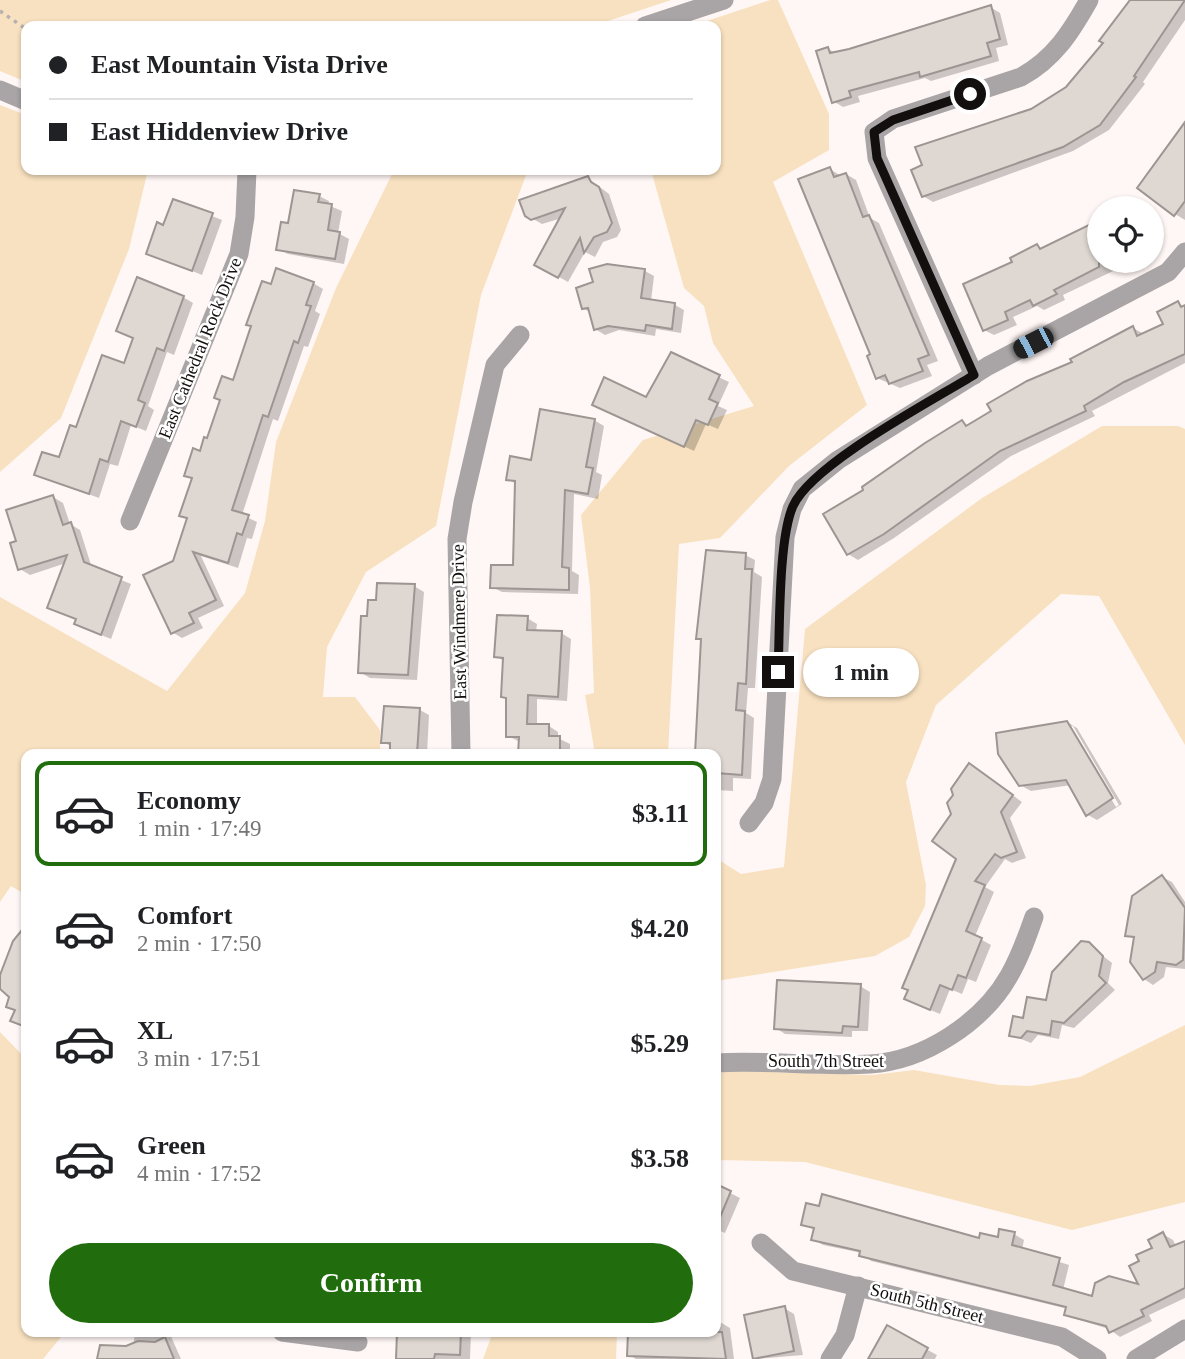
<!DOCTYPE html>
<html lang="en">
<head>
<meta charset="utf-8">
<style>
  :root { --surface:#fff; --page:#f2f2f2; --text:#202124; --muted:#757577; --line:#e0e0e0; --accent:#216d0e }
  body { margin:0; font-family:"Times New Roman",serif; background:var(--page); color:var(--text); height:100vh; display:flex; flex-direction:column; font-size:26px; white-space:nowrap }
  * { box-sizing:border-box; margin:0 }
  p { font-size:23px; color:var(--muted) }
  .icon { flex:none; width:38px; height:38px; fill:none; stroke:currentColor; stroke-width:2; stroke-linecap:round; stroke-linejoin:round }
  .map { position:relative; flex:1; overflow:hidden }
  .drawer { position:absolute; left:21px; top:749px; width:700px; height:588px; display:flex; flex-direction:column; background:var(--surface); border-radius:14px; box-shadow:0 2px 5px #0004 }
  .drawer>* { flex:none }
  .hud { position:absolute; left:21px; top:21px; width:700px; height:154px; border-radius:14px; box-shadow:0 2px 5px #0004; display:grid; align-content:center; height:154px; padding:0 28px; background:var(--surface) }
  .tools { position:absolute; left:1087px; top:196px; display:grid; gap:14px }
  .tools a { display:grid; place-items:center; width:77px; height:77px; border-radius:50%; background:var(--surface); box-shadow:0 2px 5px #0004; font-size:35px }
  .end { position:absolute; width:32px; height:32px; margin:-16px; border:9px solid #120f0e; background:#fff; box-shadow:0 0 0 4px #fff }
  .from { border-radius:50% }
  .bubble { position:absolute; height:49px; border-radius:24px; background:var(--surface); box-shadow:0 2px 5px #0004; font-size:23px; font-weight:700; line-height:49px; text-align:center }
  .car { position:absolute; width:21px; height:42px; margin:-21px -10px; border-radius:9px; box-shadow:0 0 5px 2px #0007; background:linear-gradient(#222 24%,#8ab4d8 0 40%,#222 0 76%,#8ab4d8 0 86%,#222 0) }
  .hud b { display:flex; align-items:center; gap:24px; height:66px; font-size:26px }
  .hud b+b { border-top:2px solid var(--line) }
  .hud i { width:18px; height:18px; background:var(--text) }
  ul { padding:12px 0 0; list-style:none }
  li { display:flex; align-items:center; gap:21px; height:105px; margin:0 14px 10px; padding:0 14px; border:4px solid transparent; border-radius:14px }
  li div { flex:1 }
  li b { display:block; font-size:26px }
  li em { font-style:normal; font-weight:700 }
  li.current { border-color:var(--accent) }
  li>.icon { width:63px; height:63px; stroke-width:1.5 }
  .action { display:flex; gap:14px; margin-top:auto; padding:14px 28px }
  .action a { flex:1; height:80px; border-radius:42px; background:var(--accent); color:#fff; font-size:28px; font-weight:700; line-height:80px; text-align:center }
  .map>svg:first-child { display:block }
  .green { fill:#f8e1c0 }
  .shadow { fill:#0003; fill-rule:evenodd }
  .building { fill:#ded7d2; stroke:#9c9591; stroke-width:2 }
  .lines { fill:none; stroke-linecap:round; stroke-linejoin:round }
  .path { stroke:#b7b0af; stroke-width:3.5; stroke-dasharray:3.5 5; stroke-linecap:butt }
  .minor { stroke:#a9a5a6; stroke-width:19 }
  .route { stroke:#120f0e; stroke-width:9 }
  .labels { text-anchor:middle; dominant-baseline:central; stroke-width:5; stroke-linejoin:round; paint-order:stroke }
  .street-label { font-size:18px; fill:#120f0e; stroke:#fff }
</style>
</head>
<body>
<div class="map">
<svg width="1185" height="1359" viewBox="0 0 1185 1359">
  <rect width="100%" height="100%" fill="#fff7f5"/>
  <g class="green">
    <polygon points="0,0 671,0 593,26 26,26 26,82 0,71"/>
    <polygon points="770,0 778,0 829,114 829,150 773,182 867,405 789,466 720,538 679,544 668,754 595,754 585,695 594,693 590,588 581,515 643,440 754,406 713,343 704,306 684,288 651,170 716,170 716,26 692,26"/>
    <polygon points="0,105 26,115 26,170 148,170 129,249 61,418 0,472"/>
    <polygon points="394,170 528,170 481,295 436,526 366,572 327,647 323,697 355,697 380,730 380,754 26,754 26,895 11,886 0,902 0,597 167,691 245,593 265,521 276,442 336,288"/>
    <polygon points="1102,426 1178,426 1185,429 1185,745 1099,596 1061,594 936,705 906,782 926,885 925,906 909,937 875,956 716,981 716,858 741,874 784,867 805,629 982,498"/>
    <polygon points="1185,1025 1185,1202 1072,1230 805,1162 716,1160 716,1073 733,1071 872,1075 914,1070 999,1085 1030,1086 1080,1077"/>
    <polygon points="0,1032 26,1059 26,1332 65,1332 43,1359 0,1359"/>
    <polygon points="493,1332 617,1332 616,1359 483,1359"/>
  </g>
  <g class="shadow">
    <polygon points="1132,0 1185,0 1185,20 1143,82 1145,84 1109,130 1073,151 933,202 923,196 1031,110 1068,89 1105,43"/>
    <polygon points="990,7 1000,13 1008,45 996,48 999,61 931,81 925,78 858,96 860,102 843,107 833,101 828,49 836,53"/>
    <polygon points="1185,127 1185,220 1175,214"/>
    <polygon points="830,169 841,176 846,174 856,180 870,218 879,223 938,361 927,365 932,376 900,388 877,378"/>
    <polygon points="588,178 609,194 621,230 617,237 603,242 595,257 585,252 568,282 536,264 562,218 542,224 526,215"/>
    <polygon points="319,196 329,201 328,205 342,211 338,233 349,239 344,264 288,254 278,249 289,225"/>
    <polygon points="174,201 222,220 202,275 148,253 164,227"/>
    <polygon points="1127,201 1138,208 1111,208"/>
    <polygon points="1099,222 1099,261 1134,261 1063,295 1065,300 1044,310 1037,306 1013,317 1017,325 994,335 984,330 1015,263 1037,246 1043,249"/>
    <polygon points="1152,238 1157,250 1152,252"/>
    <polygon points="645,271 654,276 651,301 675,305 684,310 681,333 656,329 655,336 619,330 605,335 595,329 591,313 583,308 595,284"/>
    <polygon points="313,283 323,289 315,311 320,314 308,347 304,346 278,421 273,419 242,515 257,522 252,539 247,538 238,568 201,556 224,606 198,618 203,628 182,638 172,632 175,563 188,519 193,479 186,475 208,441 272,286"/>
    <polygon points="183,297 193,303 174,355 167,352 148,406 154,410 146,431 131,425 118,466 110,464 99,498 36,475 60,460 77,429 125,365 135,339 118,331"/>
    <polygon points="1178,303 1185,307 1185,363 1092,411 1095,416 1011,456 894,538 858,560 848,554 866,491 962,422 970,426 1133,328 1144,334 1165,325"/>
    <polygon points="672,355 729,382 718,406 727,410 718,429 706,424 694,451 604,409 647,399"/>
    <polygon points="594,420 604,426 596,472 602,475 598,499 574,494 572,571 579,575 578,594 502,592 492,587 514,567 516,484 508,479"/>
    <polygon points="53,497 63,503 70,524 80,530 92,568 131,584 111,639 86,629 76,624 77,620 49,607 66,563 30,575 20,569 19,542"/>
    <polygon points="745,555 755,560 754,572 762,577 755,688 748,688 746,713 754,718 751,779 733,778 733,791 716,790 716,754 696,754 703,641 698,638"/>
    <polygon points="414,586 424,592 417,680 370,678 360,672 369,618 377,602"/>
    <polygon points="527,618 537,624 536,632 561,633 571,639 567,701 537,699 537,726 549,726 558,732 558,738 570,744 570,751 581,754 520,754 520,742 508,736 508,699 503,696 504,661 496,656"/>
    <polygon points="420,710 429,715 427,754 391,754 392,747 383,742"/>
    <path d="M1067 722 1077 728 1122 804 1097 820 1088 815 1071 785 1031 791 1020 785ZM1068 726H1073L1119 805 1116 807Z"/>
    <polygon points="979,771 1022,802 1010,818 1026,858 1012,863 1005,859 985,887 994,892 975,936 991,945 976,982 968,979 962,994 950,989 940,1014 916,1004"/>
    <polygon points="1162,877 1172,882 1185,902 1185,969 1166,967 1164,977 1153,985 1144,979 1135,939 1127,935"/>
    <polygon points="25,929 26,930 26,1029 13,1020 16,1011 8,1006 11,997 0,987 0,980"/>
    <polygon points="1088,944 1112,963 1108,983 1115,990 1074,1028 1062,1025 1059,1039 1038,1035 1031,1043 1011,1035 1024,1020 1048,1002"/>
    <polygon points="860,986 870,992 868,1031 852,1031 852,1037 785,1034 776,1028"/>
    <polygon points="716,1186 740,1198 725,1233 716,1229"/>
    <polygon points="803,1224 981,1240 1014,1234 1024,1240 1022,1250 1069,1265 1063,1290 1093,1298 1141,1287 1141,1261 1163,1234 1173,1240 1176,1246 1185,1243 1185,1298 1149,1315 1152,1321 1120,1337 1109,1329 1076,1319 1066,1314 1068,1309 871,1261 862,1253 823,1245 813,1239 815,1230"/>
    <polygon points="716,1244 720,1246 716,1282"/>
    <polygon points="784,1308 794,1314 803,1355 757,1359 755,1358"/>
    <polygon points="720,1322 730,1328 734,1359 636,1359 629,1355 630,1332 716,1332 716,1323"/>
    <polygon points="887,1328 937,1355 935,1359 872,1359"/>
    <polygon points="135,1332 169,1332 181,1359 100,1359 133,1348"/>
    <polygon points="396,1332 471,1332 470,1359 396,1359 399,1333"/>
  </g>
  <g class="building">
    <polygon points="1130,0 1185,0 1134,76 1136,77 1100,125 1063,147 922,197 911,170 922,165 915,147 1031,109 1066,87 1103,43 1099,41"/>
    <polygon points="991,5 1000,39 987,43 991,56 920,77 919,72 849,91 851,97 832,103 816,51 828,47 830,53 849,49"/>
    <polygon points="1185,122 1185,201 1174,216 1137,188"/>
    <polygon points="830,167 834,177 846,173 863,217 869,215 929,355 918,359 923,371 889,384 885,375 876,379 867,356 870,354 798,179"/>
    <polygon points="588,176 591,182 599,187 612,223 607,232 594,237 584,253 580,238 558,278 534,265 565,208 531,220 525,216 519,200"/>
    <polygon points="294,190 320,194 318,202 332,204 328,230 340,232 335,259 276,250 281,222 288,223"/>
    <polygon points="173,199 213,213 192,271 146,254 157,222 163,225"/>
    <polygon points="1099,220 1099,267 1054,290 1057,294 1033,306 1030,300 1005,312 1008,320 983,331 963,284 1012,262 1010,258 1037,244 1040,249"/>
    <polygon points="607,264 645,269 641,298 675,303 672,329 646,325 645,331 608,326 594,330 588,308 582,309 576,288 593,282 589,269"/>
    <polygon points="276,268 314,282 306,305 311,306 298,343 294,341 268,417 263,415 232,510 249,515 242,535 237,533 228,563 193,552 216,600 189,613 194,623 171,634 143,575 173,561 187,518 179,516 192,478 184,476 193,448 200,451 204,437 207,438 220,400 214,398 222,376 233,380 251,326 246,325 262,281 271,284"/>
    <polygon points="137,277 184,296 164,351 157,348 138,400 145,403 136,427 121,421 108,462 100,459 89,494 34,475 42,452 59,457 70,425 76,427 102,355 124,363 133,338 116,331"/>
    <polygon points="1178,301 1181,307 1185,305 1185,354 1124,382 1084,406 1086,411 1000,451 884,534 847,555 823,514 863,490 862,487 925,443 962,420 966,426 991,411 987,404 1027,381 1072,362 1070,359 1133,326 1137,336 1163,324 1157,312"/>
    <polygon points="671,352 720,375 709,399 718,403 708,425 696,420 684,447 592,405 604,377 646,397"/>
    <polygon points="540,409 595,419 586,467 593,468 588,494 565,490 562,567 569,568 569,590 490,588 491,565 513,565 515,481 506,480 510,456 531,460"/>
    <polygon points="53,495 63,525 71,522 84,562 122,577 101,635 74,624 76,619 47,608 67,555 18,570 10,543 16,541 6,510"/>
    <polygon points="706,550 746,553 745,569 752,569 746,684 738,683 736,710 745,711 742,775 716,773 716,754 695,754 701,639 696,639"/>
    <polygon points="377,583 415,584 408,675 358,673 361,616 367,616 368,600 376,600"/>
    <polygon points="497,615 528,616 527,630 562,631 558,697 528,695 527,724 549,724 549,736 560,736 560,754 518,754 519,737 506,737 506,698 501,697 503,658 494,657"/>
    <polygon points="384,706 420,708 417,754 390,754 390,743 381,743"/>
    <polygon points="1067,721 1113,798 1086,816 1066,780 1019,786 998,754 996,733"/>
    <polygon points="969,763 1013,795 1001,812 1017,852 1001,858 995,854 975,881 985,885 966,931 982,938 966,978 958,975 952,990 940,985 930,1010 904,999 908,990 902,988 956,859 932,841 951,814 947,803 953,795 951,789"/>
    <polygon points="1162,875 1185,908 1183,960 1176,965 1157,962 1155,972 1143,980 1130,962 1134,937 1125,936 1132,896"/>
    <polygon points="26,925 26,1027 10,1021 15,1010 6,1007 9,997 0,989 0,975 13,941"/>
    <polygon points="1081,941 1089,942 1103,956 1099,976 1106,983 1064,1023 1052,1021 1050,1035 1027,1031 1021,1038 1009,1036 1013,1016 1023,1018 1027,997 1046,1000 1052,972"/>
    <polygon points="777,980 861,984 858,1027 843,1026 842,1033 774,1029"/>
    <polygon points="716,1184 731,1191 716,1227"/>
    <polygon points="822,1194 979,1238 980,1233 998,1237 999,1229 1015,1232 1012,1245 1060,1258 1053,1285 1092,1296 1095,1283 1109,1276 1138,1284 1129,1266 1139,1261 1136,1255 1152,1248 1148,1240 1163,1232 1170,1247 1185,1241 1185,1288 1141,1310 1144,1316 1109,1333 1106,1326 1064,1315 1066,1307 859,1256 860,1251 811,1240 814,1228 801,1225 806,1203 819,1206"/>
    <polygon points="785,1306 794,1351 753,1359 744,1315"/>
    <polygon points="887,1325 928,1348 922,1359 868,1359"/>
    <polygon points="397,1332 461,1332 460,1355 435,1354 434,1359 396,1359"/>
    <polygon points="628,1332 722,1332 726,1359 627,1356"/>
    <polygon points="165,1337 174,1359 97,1359 100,1345 126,1346 138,1341 155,1342"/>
  </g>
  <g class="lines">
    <polyline class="path" points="0,11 26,29"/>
    <g class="minor">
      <polyline points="645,26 724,0"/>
      <polyline points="0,90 26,101"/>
      <path d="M974 375 877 158 874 132 893 119 1021 77C1054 59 1071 32 1089 0"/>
      <polyline points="130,521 239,254 245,217 247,170"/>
      <polyline points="461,754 457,539 463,502 495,365 520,335"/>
      <polyline points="749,823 764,803 772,779 785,537 792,509 802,489 838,460 988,366 1168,272 1185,252"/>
      <path d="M716 1063C767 1060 819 1067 870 1064 924 1061 983 1022 1009 976 1020 957 1027 937 1034 917"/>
      <polyline points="761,1243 793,1271 1062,1337 1097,1359"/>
      <polyline points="282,1332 358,1342"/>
      <polyline points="830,1359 845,1335 858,1286"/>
      <polyline points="1136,1359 1185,1329"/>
    </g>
  </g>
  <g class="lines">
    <path class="route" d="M778 672C780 631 778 540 793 506 812 464 930 402 974 375L877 158 874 132 893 120 970 94"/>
  </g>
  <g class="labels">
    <g class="street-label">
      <text transform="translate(200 348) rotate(-68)">East Cathedral Rock Drive</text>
      <text transform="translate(459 622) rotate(-91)">East Windmere Drive</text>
      <text x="826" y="1061">South 7th Street</text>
      <text transform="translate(927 1303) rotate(14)">South 5th Street</text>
    </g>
  </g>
</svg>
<div class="tools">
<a><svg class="icon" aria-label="locate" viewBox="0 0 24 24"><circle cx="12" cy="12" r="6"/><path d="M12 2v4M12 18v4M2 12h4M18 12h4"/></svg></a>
</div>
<i class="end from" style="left:970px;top:94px"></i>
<i class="end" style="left:778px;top:672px"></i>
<div class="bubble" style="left:803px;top:648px;width:116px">1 min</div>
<i class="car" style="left:1033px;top:343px;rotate:243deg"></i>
<div class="hud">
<b><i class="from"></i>East Mountain Vista Drive</b>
<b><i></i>East Hiddenview Drive</b>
</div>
<section class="drawer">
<ul>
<li class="current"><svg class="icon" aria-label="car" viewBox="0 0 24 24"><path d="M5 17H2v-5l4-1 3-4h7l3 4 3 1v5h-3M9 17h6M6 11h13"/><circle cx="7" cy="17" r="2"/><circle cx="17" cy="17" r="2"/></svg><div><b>Economy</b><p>1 min · 17:49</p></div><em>$3.11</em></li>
<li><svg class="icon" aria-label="car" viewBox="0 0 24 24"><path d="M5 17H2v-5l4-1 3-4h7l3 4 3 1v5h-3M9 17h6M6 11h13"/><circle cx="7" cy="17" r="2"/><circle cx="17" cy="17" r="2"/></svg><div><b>Comfort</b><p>2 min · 17:50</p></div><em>$4.20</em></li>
<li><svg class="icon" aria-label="car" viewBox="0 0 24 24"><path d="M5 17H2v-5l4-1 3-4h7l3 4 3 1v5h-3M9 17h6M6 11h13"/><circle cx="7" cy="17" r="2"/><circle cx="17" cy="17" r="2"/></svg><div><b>XL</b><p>3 min · 17:51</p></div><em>$5.29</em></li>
<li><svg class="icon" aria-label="car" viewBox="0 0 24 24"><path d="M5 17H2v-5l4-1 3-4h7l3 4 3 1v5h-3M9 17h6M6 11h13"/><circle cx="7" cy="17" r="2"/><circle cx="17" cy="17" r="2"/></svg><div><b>Green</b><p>4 min · 17:52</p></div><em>$3.58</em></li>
</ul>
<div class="action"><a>Confirm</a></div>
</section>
</div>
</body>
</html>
